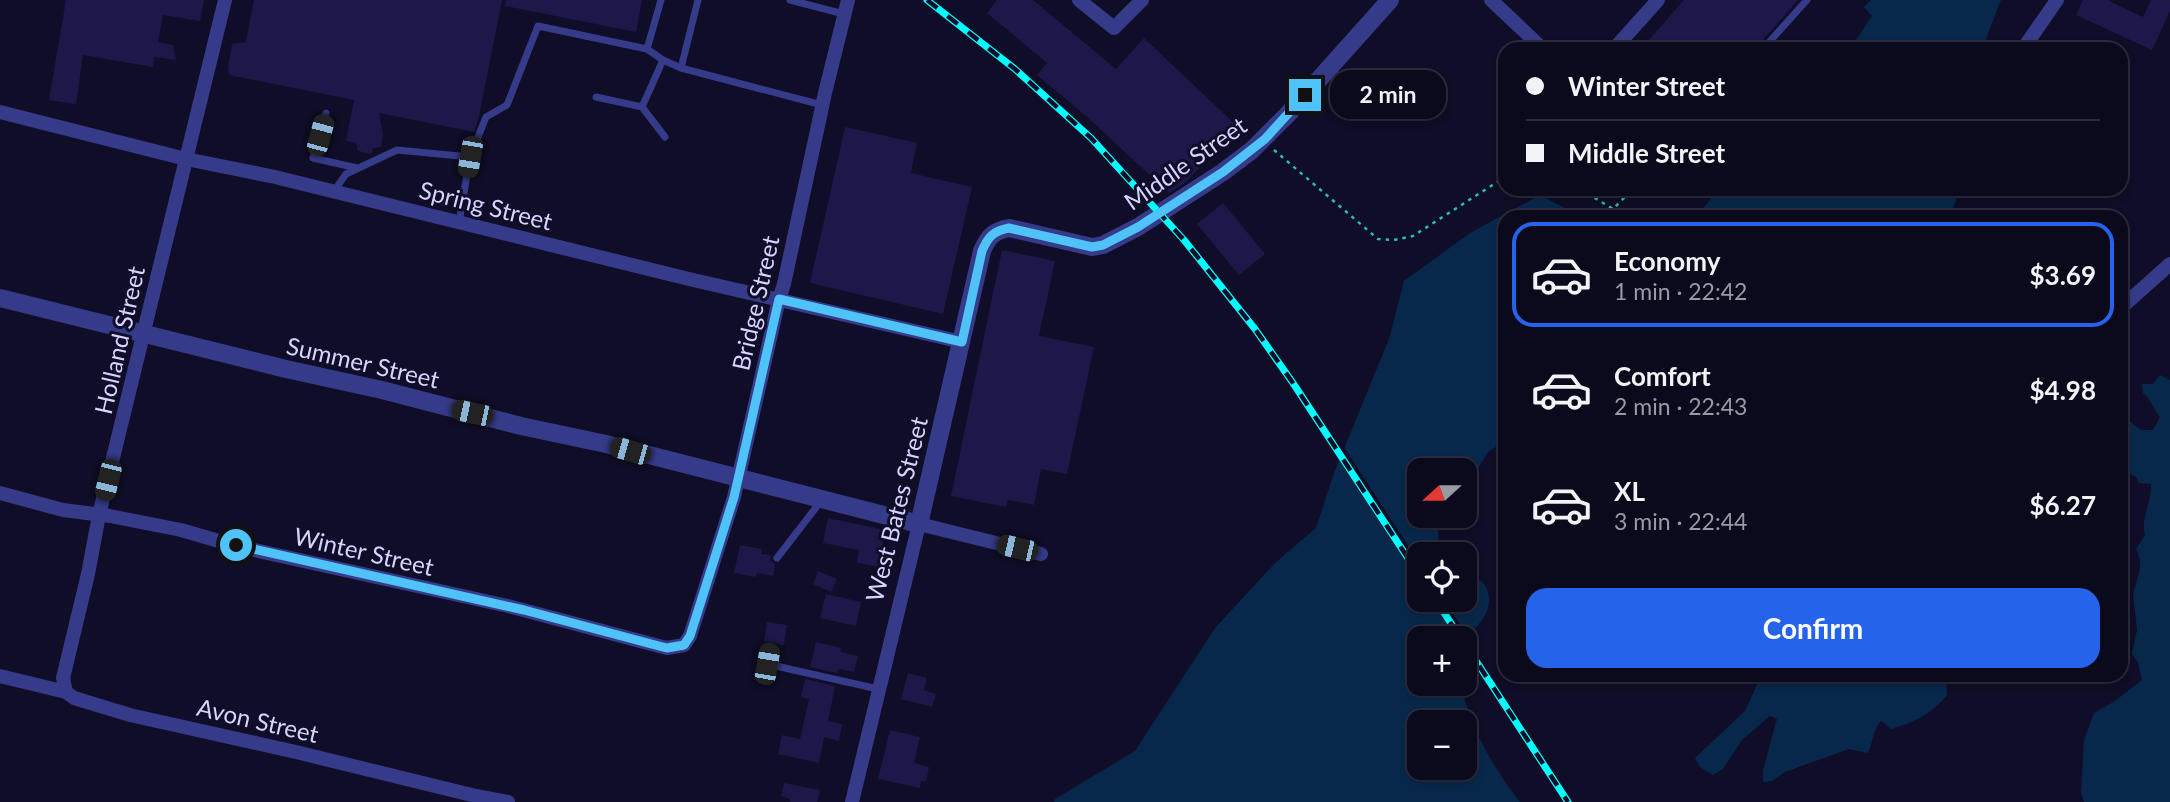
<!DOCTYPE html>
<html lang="en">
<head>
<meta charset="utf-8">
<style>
  :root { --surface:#0b0a1d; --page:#19182a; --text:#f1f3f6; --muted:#9a9aa4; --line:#2b2b3b; --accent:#2563eb }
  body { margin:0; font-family:Lato,sans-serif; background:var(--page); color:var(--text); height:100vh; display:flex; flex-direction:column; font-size:26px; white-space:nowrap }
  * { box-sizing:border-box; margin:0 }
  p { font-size:23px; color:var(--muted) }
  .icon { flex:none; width:38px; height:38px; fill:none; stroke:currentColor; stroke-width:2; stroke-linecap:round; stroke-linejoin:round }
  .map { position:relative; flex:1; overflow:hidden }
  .drawer { position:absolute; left:1498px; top:210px; width:630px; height:472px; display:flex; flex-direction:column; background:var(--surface); border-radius:21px; box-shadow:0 4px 10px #0003,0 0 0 2px var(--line) }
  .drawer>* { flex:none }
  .banner { position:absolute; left:1498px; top:42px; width:630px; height:154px; border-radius:21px; box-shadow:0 4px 10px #0003,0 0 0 2px var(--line); display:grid; align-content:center; height:154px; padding:0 28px; background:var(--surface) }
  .needle { width:46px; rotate:249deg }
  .tools { position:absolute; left:1407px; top:458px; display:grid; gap:14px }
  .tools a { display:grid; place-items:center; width:70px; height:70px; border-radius:14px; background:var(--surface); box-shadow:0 4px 10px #0003,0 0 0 2px var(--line); font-size:35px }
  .end { position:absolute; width:32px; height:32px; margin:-16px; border:9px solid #4fc3f7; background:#111; box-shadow:0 0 0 4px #111 }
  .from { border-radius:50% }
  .bubble { position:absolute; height:49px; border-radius:21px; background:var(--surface); box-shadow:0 4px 10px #0003,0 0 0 2px var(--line); font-size:23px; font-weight:700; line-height:49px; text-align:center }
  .car { position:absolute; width:21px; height:42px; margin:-21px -10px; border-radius:9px; box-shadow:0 0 5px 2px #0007; background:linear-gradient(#222 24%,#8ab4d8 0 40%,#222 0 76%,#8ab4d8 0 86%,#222 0) }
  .banner b { display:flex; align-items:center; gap:24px; height:66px; font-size:26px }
  .banner b+b { border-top:2px solid var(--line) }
  .banner i { width:18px; height:18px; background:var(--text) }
  ul { padding:12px 0 0; list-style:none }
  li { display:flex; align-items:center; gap:21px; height:105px; margin:0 14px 10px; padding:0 14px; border:4px solid transparent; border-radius:21px }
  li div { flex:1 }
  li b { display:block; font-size:26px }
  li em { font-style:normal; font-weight:700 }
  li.selected { border-color:var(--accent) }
  li>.icon { width:63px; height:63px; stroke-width:1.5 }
  .button { display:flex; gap:14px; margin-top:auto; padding:14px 28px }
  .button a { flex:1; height:80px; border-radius:21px; background:var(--accent); color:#fff; font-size:28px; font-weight:700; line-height:80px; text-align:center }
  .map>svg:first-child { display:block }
  .water { fill:#08284b; fill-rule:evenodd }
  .pier { fill:#0f0d27 }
  .building { fill:#1d1849 }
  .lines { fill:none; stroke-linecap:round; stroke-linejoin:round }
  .path { stroke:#27c0a7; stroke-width:2.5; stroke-dasharray:3.5 5; stroke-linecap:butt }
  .service { stroke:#353b89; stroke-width:7 }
  .minor { stroke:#353b89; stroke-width:14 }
  .tertiary { stroke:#353b89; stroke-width:18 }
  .rail-casing { stroke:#0ff; stroke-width:7 }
  .rail { stroke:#0f0d27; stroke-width:4.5; stroke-dasharray:13; stroke-linecap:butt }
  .route { stroke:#4fc3f7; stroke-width:9 }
  .labels { text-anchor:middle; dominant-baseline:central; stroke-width:6; stroke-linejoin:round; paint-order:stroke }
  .street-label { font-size:24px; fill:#d4d4ff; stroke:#0f0d27 }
</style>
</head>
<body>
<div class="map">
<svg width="2170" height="802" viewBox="0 0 2170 802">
  <rect width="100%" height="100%" fill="#0f0d27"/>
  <g class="water">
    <polygon points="1871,0 2001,0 1982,49 1850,49 1872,16 1864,7"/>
    <polygon points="1719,189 1960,189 1950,217 1696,217"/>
    <path d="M1540 195 1574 213 1588 217H1505V441L1488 452 1465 490V471H1419V516H1442C1435 530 1438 541 1445 555H1419V600H1465V572C1471 575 1480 579 1484 584 1499 605 1479 626 1464 639H1419V684H1461C1470 728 1493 767 1520 802H1054L1055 799 1135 751 1215 628 1275 563 1316 528 1334 473 1389 339 1404 281 1470 233ZM1419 723H1465V768H1419Z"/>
    <path d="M2160 375 2170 380V802H2084L2081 792 2084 740 2094 713 2115 701 2142 680 2138 662 2132 654 2137 630 2133 594 2140 569V559L2136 549 2145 535C2140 518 2152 504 2151 484L2139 483 2136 477 2121 469V415L2141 430H2153L2160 417C2153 409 2151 399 2143 393L2142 384H2153Z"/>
    <path d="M1761 676H1946L1947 695C1928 717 1918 720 1891 729L1881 721C1873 729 1873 742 1868 753L1849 749 1785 772 1772 781 1763 782V770L1777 719 1770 716 1742 740 1723 769 1713 775 1700 767 1695 758 1745 711Z"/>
  </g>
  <g class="pier">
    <polygon points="1342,444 1419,562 1419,582 1337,457"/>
    <polygon points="1431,600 1444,600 1470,639 1465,642 1465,639 1456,639"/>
  </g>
  <g class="building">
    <polygon points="66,0 204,0 200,21 163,15 158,42 173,45 176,60 154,57 153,67 83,55 76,104 49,100"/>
    <polygon points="254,0 502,0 479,117 474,132 379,113 383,134 381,147 373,148 372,154 358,151 356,143 346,141 354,100 229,75 228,66 232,44 246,42"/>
    <polygon points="506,0 642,0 636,32 505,6"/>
    <polygon points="997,0 1033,0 1116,69 1144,38 1238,127 1186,182 1169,193 1086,116 1037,75 1047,63 987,13"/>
    <polygon points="1684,0 1798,0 1755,49 1641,49"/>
    <polygon points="2083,0 2107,0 2143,17 2151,0 2170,0 2170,11 2152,50 2076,15"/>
    <polygon points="845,127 917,143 911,173 972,187 943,314 810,283"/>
    <polygon points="1223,203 1265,254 1239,275 1197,224"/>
    <polygon points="1002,250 1055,261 1039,336 1094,347 1067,474 1041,469 1034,505 1008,500 1006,507 951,496"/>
    <polygon points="828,518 885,530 879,567 857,563 859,550 823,543"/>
    <polygon points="740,545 762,549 761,554 771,555 770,560 775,564 773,576 757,573 756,577 734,573"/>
    <polygon points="818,571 837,579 831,592 813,584"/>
    <polygon points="826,594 861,602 856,626 820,618"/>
    <polygon points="767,622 787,625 784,645 764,642"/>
    <polygon points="816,642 841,648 840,652 858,656 854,672 838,669 837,673 810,667"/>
    <polygon points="908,673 927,678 924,690 936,694 932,707 901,699"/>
    <polygon points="805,679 835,686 828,721 842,724 839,741 824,737 819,763 778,754 782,735 800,739 809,699 801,697"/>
    <polygon points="890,730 920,737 914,763 929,767 926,782 921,781 920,788 878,779"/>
    <polygon points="784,783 820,790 817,802 790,802 790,799 781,796"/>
  </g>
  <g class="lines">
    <g class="path">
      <polyline points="1274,150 1378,239 1394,240 1413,236 1505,177"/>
      <polyline points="1580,189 1613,209 1633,189"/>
    </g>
    <g class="service">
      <polyline points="698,0 681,68 822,105"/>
      <polyline points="790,0 844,14"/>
      <polyline points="647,49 663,60 681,68"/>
      <polyline points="1763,49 1807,0"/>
      <polyline points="596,97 642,107 663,60"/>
      <polyline points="642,107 665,137"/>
      <polyline points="326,113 313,158 357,168"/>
      <polyline points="334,191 346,174 397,150 470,157"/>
      <polyline points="459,223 470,157 486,117 507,105 538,26 647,49 661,0"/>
      <polyline points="777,558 821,501"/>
      <polyline points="770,648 767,664 878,689"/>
    </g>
    <g class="minor">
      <polyline points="1079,0 1114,28 1142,0"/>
      <polyline points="1491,0 1543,49"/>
      <polyline points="1614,49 1658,0"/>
      <polyline points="2023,49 2057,0"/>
      <polyline points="0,112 186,159 275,177 689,279 962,342"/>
      <polyline points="2122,307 2170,264"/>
      <polyline points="0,493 63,510 110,516 181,530 236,546 508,606 659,646 667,648 684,645 690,636 734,497 779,299 784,284 825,93 848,0"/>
      <polyline points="0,676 66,692 74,698 130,715 296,752 476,796 508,802"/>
      <polyline points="66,692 63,678 88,574 99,515 225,0"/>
      <polyline points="852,802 919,524 1041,554"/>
    </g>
    <path class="tertiary" d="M0 298 286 369 382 390 521 426 606 444 919 524 982 251C988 237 993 231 1009 228L1092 247 1103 245 1138 227 1223 172 1252 150 1288 114 1390 0"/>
    <g class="rail-casing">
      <g id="rail">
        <polyline points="927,0 1015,69 1091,138 1184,240 1255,329 1293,383 1419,575"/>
        <polyline points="1436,600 1461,639"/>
        <polyline points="1465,644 1568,802"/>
      </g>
    </g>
    <use href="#rail" class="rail"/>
  </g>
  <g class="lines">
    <path class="route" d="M236 545 524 610 659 646 667 648 684 645 690 636 734 497 779 299 962 342 982 251C988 237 993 231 1009 228L1092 247 1103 245 1138 227 1223 172 1265 139 1305 95"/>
  </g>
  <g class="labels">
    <g class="street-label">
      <text transform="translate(1185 163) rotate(-35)">Middle Street</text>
      <text transform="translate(486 205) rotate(14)">Spring Street</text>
      <text transform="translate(755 303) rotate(-77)">Bridge Street</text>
      <text transform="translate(119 340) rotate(-77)">Holland Street</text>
      <text transform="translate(363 362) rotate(13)">Summer Street</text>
      <text transform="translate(896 509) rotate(-76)">West Bates Street</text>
      <text transform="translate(364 551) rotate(13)">Winter Street</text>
      <text transform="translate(258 720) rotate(13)">Avon Street</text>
    </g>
  </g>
</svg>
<div class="tools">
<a><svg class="needle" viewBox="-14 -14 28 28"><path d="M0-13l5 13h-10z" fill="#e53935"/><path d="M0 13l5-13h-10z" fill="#9a9aa4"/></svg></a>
<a><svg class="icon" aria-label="locate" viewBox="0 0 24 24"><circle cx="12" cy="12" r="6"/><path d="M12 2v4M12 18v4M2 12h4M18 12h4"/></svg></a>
<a>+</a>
<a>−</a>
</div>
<i class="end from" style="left:236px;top:545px"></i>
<i class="end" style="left:1305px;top:95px"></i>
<div class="bubble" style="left:1330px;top:70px;width:116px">2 min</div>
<i class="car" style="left:320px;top:135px;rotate:15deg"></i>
<i class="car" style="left:470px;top:157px;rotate:190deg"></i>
<i class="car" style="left:472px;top:413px;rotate:282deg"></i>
<i class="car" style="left:630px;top:451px;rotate:286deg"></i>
<i class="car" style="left:108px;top:480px;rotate:194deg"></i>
<i class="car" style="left:1017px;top:548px;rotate:283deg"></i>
<i class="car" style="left:767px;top:664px;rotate:10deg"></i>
<div class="banner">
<b><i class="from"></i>Winter Street</b>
<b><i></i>Middle Street</b>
</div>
<section class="drawer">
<ul>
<li class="selected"><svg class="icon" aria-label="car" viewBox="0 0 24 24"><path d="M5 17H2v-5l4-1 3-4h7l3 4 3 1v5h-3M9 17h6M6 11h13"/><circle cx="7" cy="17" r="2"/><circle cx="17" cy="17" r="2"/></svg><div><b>Economy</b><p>1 min · 22:42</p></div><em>$3.69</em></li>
<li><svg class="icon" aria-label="car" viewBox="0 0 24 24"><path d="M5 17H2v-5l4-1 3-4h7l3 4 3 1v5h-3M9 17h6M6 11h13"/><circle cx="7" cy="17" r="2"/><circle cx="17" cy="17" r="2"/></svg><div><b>Comfort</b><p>2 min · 22:43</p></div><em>$4.98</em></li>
<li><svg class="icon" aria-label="car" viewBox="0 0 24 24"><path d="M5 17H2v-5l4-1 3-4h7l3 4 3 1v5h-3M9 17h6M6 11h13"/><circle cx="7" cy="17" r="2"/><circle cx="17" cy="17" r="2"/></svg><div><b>XL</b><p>3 min · 22:44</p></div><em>$6.27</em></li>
</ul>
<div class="button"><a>Confirm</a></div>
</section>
</div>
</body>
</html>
